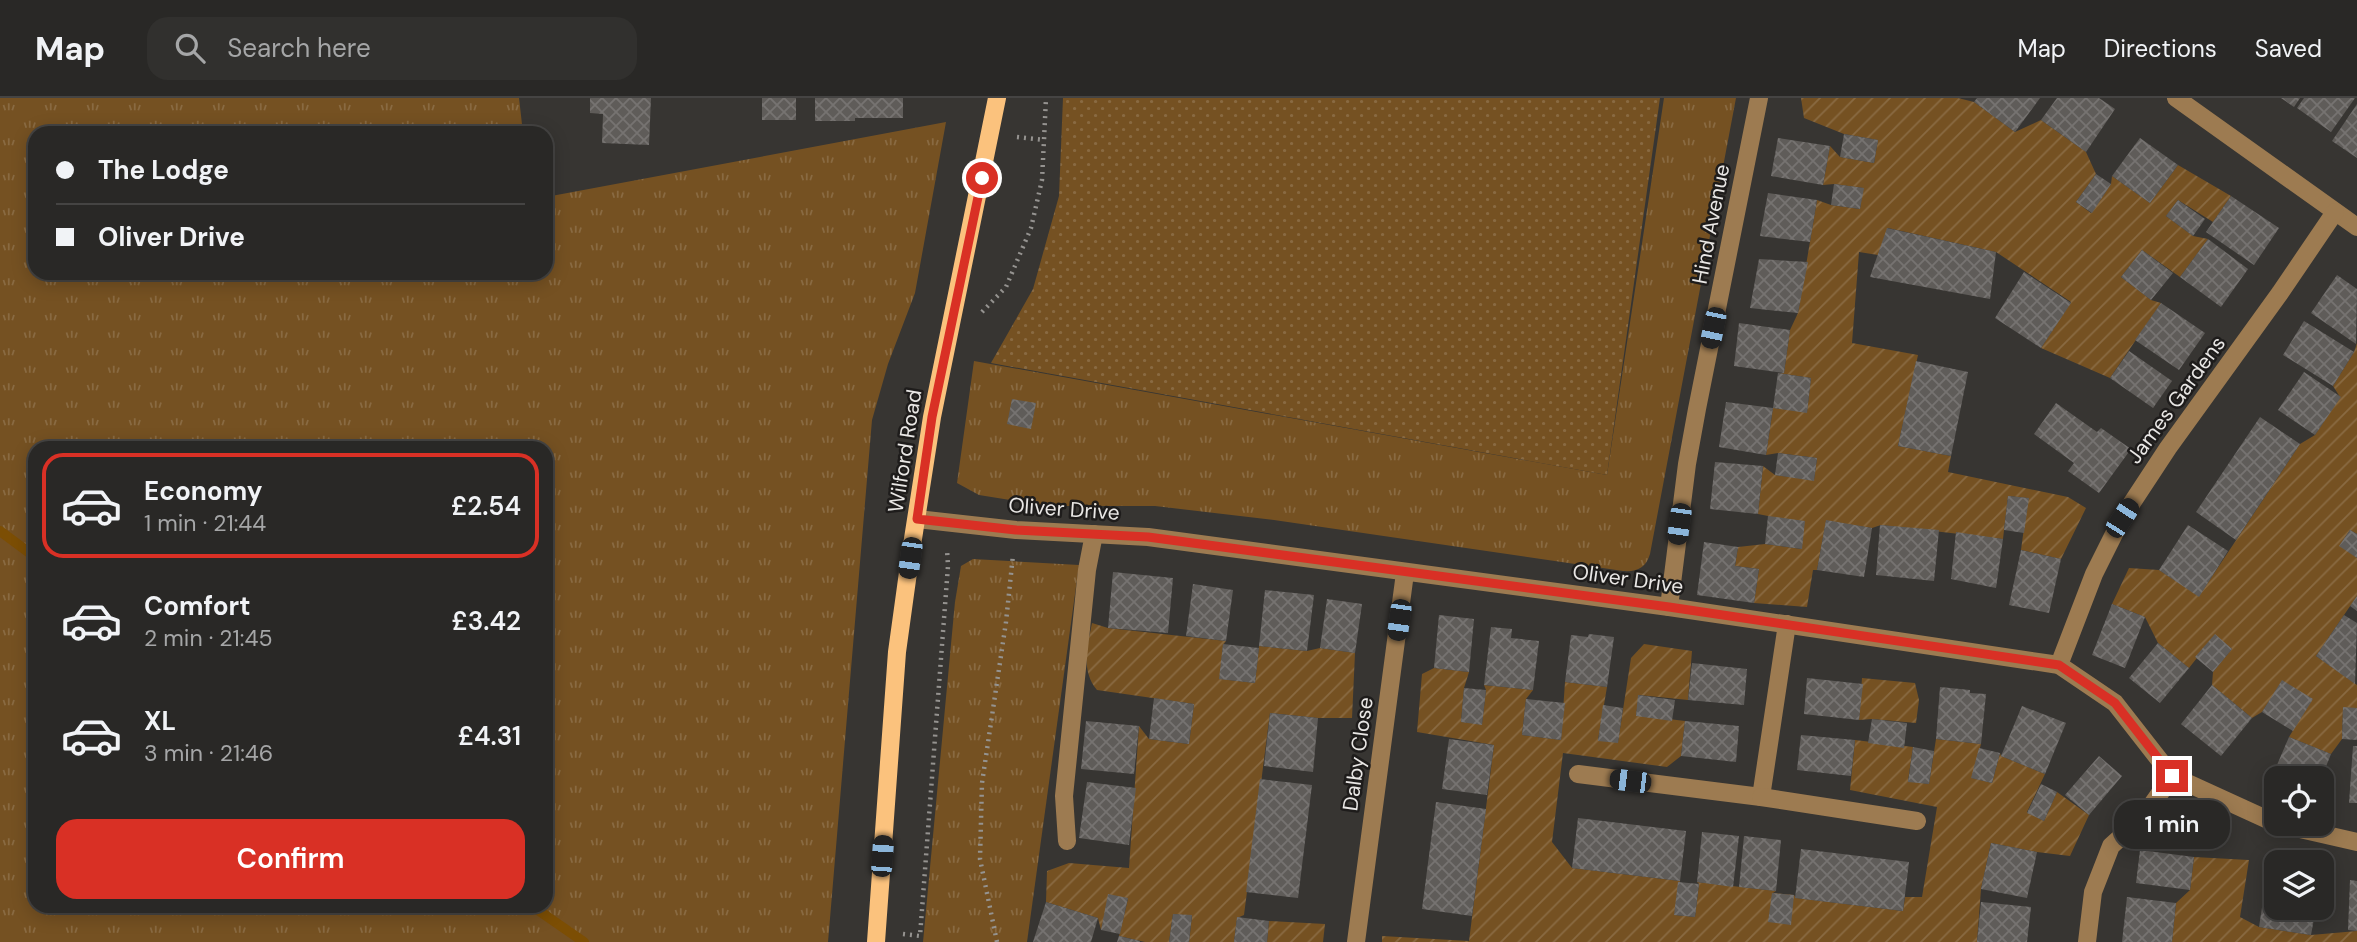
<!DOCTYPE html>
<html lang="en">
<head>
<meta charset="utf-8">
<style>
  :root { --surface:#292826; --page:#31302e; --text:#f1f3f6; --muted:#a5a6a7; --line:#454443; --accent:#d93025 }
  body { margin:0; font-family:"DM Sans",sans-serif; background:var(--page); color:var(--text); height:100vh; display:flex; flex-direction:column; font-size:26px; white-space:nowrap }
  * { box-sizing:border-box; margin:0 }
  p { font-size:23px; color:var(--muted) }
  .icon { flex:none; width:38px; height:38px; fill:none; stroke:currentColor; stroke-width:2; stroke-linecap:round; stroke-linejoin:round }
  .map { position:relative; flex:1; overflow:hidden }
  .side { position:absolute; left:28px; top:343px; width:525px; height:472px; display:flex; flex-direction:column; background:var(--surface); border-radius:21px; box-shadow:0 4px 18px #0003,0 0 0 2px var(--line) }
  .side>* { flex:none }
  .top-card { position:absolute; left:28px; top:28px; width:525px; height:154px; border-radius:21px; box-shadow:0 4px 18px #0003,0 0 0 2px var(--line); display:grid; align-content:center; height:154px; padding:0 28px; background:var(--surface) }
  .tools { position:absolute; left:2264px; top:668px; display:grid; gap:14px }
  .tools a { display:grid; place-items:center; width:70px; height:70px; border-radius:14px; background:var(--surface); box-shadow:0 4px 18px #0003,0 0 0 2px var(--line); font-size:35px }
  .end { position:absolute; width:32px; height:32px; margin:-16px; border:9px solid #d93025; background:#fff; box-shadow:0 0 0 4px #fff }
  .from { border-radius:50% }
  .bubble { position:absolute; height:49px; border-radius:21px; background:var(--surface); box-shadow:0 4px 18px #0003,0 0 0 2px var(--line); font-size:23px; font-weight:600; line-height:49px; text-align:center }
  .car { position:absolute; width:21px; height:42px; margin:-21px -10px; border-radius:9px; box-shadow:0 0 5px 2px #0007; background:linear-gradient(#222 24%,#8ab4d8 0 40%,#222 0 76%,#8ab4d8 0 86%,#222 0) }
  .top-card b { display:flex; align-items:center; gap:24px; height:66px; font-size:26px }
  .top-card b+b { border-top:2px solid var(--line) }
  .top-card i { width:18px; height:18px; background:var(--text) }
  ul { padding:12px 0 0; list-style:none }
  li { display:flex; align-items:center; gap:21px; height:105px; margin:0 14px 10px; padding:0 14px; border:4px solid transparent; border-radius:21px }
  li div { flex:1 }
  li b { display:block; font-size:26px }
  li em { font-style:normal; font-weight:600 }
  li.on { border-color:var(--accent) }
  li>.icon { width:63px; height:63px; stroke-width:1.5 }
  .cta { display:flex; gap:14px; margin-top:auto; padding:14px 28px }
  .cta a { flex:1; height:80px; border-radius:21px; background:var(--accent); color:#fff; font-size:28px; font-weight:600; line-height:80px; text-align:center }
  header { display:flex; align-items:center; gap:42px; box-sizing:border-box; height:98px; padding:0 35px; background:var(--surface); border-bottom:2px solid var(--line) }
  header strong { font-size:33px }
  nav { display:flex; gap:38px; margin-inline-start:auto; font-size:24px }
  .search { width:490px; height:63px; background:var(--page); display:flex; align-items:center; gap:18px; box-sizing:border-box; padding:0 24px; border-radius:21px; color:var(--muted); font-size:26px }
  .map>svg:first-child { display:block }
  .grass { fill:url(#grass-tufts); fill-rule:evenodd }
  .park { fill:url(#park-dots) }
  .garden { fill:url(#garden-furrows) }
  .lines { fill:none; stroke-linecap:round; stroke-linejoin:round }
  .stream { stroke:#7c4e04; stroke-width:10 }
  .building { fill:url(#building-cross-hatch) }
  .path { stroke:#959390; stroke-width:4.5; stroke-dasharray:2 5; stroke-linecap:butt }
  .minor { stroke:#9d7b51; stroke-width:18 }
  .major { stroke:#fbc27d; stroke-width:18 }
  .route { stroke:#d93025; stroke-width:9 }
  .labels { text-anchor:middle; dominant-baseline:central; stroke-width:5; stroke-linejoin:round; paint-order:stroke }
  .street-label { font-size:21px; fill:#e9e7e5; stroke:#1e1c1b }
</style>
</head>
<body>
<header>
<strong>Map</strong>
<div class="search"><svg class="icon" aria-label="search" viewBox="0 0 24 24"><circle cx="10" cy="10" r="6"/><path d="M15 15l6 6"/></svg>Search here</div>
<nav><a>Map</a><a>Directions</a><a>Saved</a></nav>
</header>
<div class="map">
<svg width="2357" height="844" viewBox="0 0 2357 844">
  <defs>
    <pattern id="grass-tufts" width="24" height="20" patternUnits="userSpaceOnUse" patternTransform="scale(1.75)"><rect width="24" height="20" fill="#755122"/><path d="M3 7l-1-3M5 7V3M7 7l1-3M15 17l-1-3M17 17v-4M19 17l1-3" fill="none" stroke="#896a42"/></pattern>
    <pattern id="park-dots" width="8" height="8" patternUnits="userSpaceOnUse" patternTransform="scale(1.75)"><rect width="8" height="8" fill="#755122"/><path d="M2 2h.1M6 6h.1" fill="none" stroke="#896a42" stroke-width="1.8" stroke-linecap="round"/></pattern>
    <pattern id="garden-furrows" width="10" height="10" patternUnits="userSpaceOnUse" patternTransform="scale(1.75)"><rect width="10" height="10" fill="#755122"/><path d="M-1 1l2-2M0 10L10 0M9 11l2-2" fill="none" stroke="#896a42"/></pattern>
    <pattern id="building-cross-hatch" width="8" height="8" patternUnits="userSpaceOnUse" patternTransform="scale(1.75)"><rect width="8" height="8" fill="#5f5c59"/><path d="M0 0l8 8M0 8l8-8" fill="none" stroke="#767371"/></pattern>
  </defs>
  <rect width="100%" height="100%" fill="#373532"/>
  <g class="grass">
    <path d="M0 0H519L523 35H35V175H546V99L946 24 915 195 888 266 872 322 828 844H0ZM546 350V808H35V350Z"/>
    <path d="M1664 0H1736L1650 456C1646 470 1637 474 1623 473L1274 422 1155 408H1049L979 397 957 385 974 263 1607 377Z"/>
    <polygon points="973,461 1079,467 1027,844 923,844 955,504 961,468"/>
  </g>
  <polygon class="park" points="1063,0 1660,0 1607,377 991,265 1033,191 1059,98"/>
  <g class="garden">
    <polygon points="1801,0 1958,0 1974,4 2015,34 2041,22 2086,54 2096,76 2076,104 2091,115 2111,86 2112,78 2150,105 2178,67 2231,98 2213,124 2178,102 2166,118 2193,138 2208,141 2180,179 2142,152 2121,179 2151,202 2161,205 2110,280 2041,250 2071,204 1996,154 1888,130 1878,157 1859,154 1852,245 1918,257 1898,348 1951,358 1948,374 2068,399 2086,410 2061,461 2021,452 2028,400 2008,398 2003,441 1881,427 1872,430 1826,423 1817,472 1813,472 1807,509 1754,505 1759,471 1735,468 1738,449 1765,446 1801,451 1768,418 1758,416 1763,368 1775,377 1814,382 1817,360 1778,355 1766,357 1773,310 1807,314 1811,280 1778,275 1784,275 1790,232 1798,215 1817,102 1831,107 1860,111 1863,90 1834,86 1823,87 1830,48 1840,59 1874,65 1878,42 1844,36 1804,20"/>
    <polygon points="2357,245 2357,436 2350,432 2340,447 2357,460 2357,498 2316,558 2357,587 2357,610 2343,610 2342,641 2331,656 2289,639 2312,601 2282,583 2262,614 2252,620 2212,587 2213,574 2232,551 2215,537 2189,570 2158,545 2145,519 2112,506 2129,470 2159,472 2199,498 2300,346 2315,337 2340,299 2333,288 2354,254"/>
    <path d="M1092 525 1108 530 1226 543 1223 547 1220 581 1255 585 1259 548 1307 553 1320 550 1355 555 1352 620H1318L1270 615 1244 817 1237 820 1234 844H1189L1192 818 1173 816 1169 844H1145L1119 838 1128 801 1101 832 1098 820 1046 804 1047 773 1069 765 1129 770 1139 628 1149 641 1189 646 1194 606 1097 592C1081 573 1087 549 1092 525Z"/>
    <polygon points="1644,546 1692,553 1688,602 1639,597 1636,617 1685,623 1681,658 1667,669 1563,655 1552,744 1572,770 1680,783 1675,817 1695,819 1699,786 1697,784 1776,793 1773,795 1794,797 1796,800 1903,813 1905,799 1922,799 1937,709 1850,692 1855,642 1913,649 1908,683 1929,686 1936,641 1981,646 1972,680 1992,685 2000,655 2001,658 2045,676 2027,714 2044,723 2057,694 2089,717 2070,758 2037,754 1991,745 1981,791 1977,844 1382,844 1382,838 1469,843 1494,647 1417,634 1422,576 1434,570 1469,574 1464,590 1461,624 1482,626 1486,592 1484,587 1533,592 1526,601 1522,637 1561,642 1565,584 1607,589 1598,642 1618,644 1631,560"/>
    <polygon points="1862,580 1915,585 1919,602 1916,625 1872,621 1859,622"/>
    <polygon points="2194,759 2249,762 2240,819 2259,829 2311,837 2357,833 2357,844 2172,844 2176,805 2190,792"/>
    <polygon points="1269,823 1325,826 1323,844 1267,844"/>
  </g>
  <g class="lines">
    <g class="stream">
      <polyline points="0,433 35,459"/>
      <polyline points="532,808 584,844"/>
    </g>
  </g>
  <g class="building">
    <polygon points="590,0 651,0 649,47 602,45 603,16 590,15"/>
    <rect x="762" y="0" width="34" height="22"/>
    <polygon points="815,0 903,0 903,20 855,20 855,23 815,23"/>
    <polygon points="1977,0 2040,0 2015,34 1974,4"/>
    <polygon points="2057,0 2099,0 2115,11 2086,54 2041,22"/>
    <polygon points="2281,0 2300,0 2294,9"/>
    <polygon points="2304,0 2355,0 2331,34 2297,10"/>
    <polygon points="2357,6 2357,60 2332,43"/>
    <polygon points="1844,36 1878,42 1874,65 1840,59"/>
    <polygon points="1778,40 1830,48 1823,87 1771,78"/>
    <polygon points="2140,40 2178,67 2150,105 2112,78"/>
    <polygon points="2096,76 2111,86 2092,115 2076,104"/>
    <polygon points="1834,86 1864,90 1860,111 1831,107"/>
    <polygon points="1768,95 1817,102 1810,144 1760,138"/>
    <polygon points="2231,98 2279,130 2254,167 2206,134"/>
    <polygon points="2178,102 2205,121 2193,138 2166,118"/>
    <polygon points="1887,130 1996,154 1990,201 1870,179"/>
    <polygon points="2208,141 2248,171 2221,209 2180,179"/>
    <polygon points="2142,152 2173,175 2151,202 2121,179"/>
    <polygon points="1759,161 1808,164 1798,215 1750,210"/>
    <polygon points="2024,174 2071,205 2041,250 1995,220"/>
    <polygon points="2337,177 2357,191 2356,246 2311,215"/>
    <polygon points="2161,205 2205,235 2179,272 2135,242"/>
    <polygon points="2304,223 2354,254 2333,288 2283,257"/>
    <polygon points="1739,225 1790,232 1784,275 1734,268"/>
    <polygon points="2129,253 2172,283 2153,310 2110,280"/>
    <polygon points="1916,263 1968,274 1951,358 1898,348"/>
    <polygon points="2304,274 2341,299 2315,337 2278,312"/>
    <polygon points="1778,275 1811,280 1807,315 1773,310"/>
    <polygon points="1012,301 1036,305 1031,331 1007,326"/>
    <polygon points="1726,304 1773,310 1766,357 1719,349"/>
    <polygon points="2056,305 2097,334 2101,330 2131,351 2099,395 2068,373 2074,365 2034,336"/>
    <polygon points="2260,319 2300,346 2236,442 2196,414"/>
    <polygon points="1778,355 1817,360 1814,383 1775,377"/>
    <polygon points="1715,364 1763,368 1758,416 1710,411"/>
    <polygon points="2008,398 2029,400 2024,435 2004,432"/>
    <polygon points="1768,418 1805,423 1802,451 1765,446"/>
    <polygon points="1826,422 1872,430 1864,479 1817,472"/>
    <polygon points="1880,427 1939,432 1934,483 1876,477"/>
    <polygon points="2188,427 2228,453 2199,499 2159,472"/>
    <polygon points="2350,432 2357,436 2357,460 2339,448"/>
    <polygon points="1956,434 2003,441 1996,490 1951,481"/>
    <polygon points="1704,444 1738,449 1735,468 1759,471 1754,505 1697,497"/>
    <polygon points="2021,452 2061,461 2049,515 2009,507"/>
    <polygon points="1113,474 1173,480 1168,535 1108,530"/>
    <polygon points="1193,486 1233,492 1226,543 1186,538"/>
    <polygon points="1265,492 1314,497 1307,553 1259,548"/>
    <polygon points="2357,498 2357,513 2350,508"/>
    <polygon points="1327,501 1362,506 1355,555 1320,550"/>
    <polygon points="2112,506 2145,519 2125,570 2092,557"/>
    <polygon points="1439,517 1474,521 1469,574 1434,570"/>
    <polygon points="2344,517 2357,525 2355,586 2316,558"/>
    <polygon points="1491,529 1512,531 1511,540 1539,543 1533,592 1484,587"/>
    <polygon points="1589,536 1614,539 1607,589 1565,584 1571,537 1588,539"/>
    <polygon points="2215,536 2232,551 2213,574 2195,559"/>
    <polygon points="2158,545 2189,570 2160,605 2129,580"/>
    <polygon points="1223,546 1259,550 1255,585 1219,581"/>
    <polygon points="1692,565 1747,571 1744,607 1688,602"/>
    <polygon points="1807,580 1863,586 1859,622 1804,616"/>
    <polygon points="2282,582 2313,601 2293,633 2262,614"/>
    <polygon points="2212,587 2252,620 2221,658 2181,626"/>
    <polygon points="1940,589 1970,592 1970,595 1986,596 1981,646 1936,641"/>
    <polygon points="1464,590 1486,592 1482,627 1461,624"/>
    <polygon points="1638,597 1675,602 1672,623 1636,618"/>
    <polygon points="1154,600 1194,606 1189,646 1149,641"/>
    <polygon points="1526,601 1565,605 1561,642 1522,637"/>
    <polygon points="1603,607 1623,610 1618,645 1598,643"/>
    <polygon points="2022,608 2066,625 2045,676 2001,658"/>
    <polygon points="2343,609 2357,610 2357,642 2342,641"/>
    <polygon points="1270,615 1318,620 1313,674 1264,668"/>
    <polygon points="1872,621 1907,625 1904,650 1868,645"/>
    <polygon points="1086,623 1139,628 1134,676 1081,671"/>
    <polygon points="1685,623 1739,628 1736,664 1681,658"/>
    <polygon points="1801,637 1855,642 1851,678 1797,672"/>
    <polygon points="2289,639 2331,656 2321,681 2277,681 2277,683 2271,681"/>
    <polygon points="1449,641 1494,647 1487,697 1442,691"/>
    <polygon points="2353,648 2357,648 2357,705 2349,705"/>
    <polygon points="1913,649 1934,653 1929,686 1908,684"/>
    <polygon points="1979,650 2000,655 1992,685 1971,680"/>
    <polygon points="2099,658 2122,678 2089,717 2065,697"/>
    <polygon points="1260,681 1312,687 1298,800 1246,794"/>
    <polygon points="1087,684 1136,690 1129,747 1079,740"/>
    <polygon points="2041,686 2057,694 2044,723 2027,715"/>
    <polygon points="1436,704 1486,711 1472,818 1422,811"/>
    <polygon points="1578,720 1686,733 1680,783 1572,770"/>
    <polygon points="1702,734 1739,738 1733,789 1697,784"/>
    <polygon points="1744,738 1781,742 1776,793 1739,789"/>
    <polygon points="1991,745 2037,754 2027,800 1981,791"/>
    <polygon points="1801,751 1909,764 1903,813 1795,800"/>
    <polygon points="2140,752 2194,759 2190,792 2136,785"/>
    <polygon points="2267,777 2277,779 2277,810 2316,810 2311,837 2259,829"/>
    <polygon points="2350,782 2357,783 2357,833 2348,832"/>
    <polygon points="1678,784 1699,786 1695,819 1674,817"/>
    <polygon points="1772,795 1794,797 1791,827 1768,824"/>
    <polygon points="1108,796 1128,800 1120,836 1101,832"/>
    <polygon points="2127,799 2176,805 2172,844 2122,844"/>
    <polygon points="1046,804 1098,820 1091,844 1033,844"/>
    <polygon points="1981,804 2031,809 2027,844 1977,844"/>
    <polygon points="1173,816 1192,817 1189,844 1169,844"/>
    <polygon points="1237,819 1269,823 1267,844 1234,844"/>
    <polygon points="1119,838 1140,843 1140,844 1117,844"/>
  </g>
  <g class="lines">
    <g class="path">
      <polyline points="1017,39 1044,42 1046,0"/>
      <polyline points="982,214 1006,189 1031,130 1042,82 1044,42"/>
      <polyline points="903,836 920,838 948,468 947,452"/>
      <polyline points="997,844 980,761 982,685 1006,524 1013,457"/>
    </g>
    <g class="minor">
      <polyline points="2176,0 2357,129"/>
      <polyline points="917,421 1016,432 1148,439 1669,509 2059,567 2115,605 2172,678 2277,726"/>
      <polyline points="1669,509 1687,366 1697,311 1759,0"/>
      <polyline points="2059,567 2094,476 2122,420 2168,350 2280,195 2335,114"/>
      <polyline points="1578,676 1761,699 1787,526"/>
      <polyline points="1761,699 1917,723"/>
      <polyline points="2278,726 2357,744"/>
      <polyline points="1067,743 1064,698 1087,472 1094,436"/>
      <polyline points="1356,844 1405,475"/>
      <polyline points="2087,844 2093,794 2111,748 2144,718 2172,678"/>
    </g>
    <polyline class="major" points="876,844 897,554 910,460 932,319 997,0"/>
  </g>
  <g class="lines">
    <polyline class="route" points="982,80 932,319 917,421 1016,432 1148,439 1669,509 2059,567 2115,605 2172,678"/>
  </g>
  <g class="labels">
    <g class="street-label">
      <text transform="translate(1711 126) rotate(-79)">Hind Avenue</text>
      <text transform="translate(2176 302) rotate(-54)">James Gardens</text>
      <text transform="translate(905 353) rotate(-81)">Wilford Road</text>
      <text transform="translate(1064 411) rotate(4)">Oliver Drive</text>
      <text transform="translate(1628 481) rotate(8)">Oliver Drive</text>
      <text transform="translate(1358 656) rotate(-82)">Dalby Close</text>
    </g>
  </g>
</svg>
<div class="tools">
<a><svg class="icon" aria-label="locate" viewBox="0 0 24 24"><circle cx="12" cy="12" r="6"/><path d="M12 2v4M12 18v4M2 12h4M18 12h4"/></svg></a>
<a><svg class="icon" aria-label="layers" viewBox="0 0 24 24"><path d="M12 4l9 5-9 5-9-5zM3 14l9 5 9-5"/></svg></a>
</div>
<i class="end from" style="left:982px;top:80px"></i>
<i class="end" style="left:2172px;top:678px"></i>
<div class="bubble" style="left:2114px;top:702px;width:116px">1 min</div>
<i class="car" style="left:1713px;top:230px;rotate:192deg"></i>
<i class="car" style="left:2122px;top:420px;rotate:33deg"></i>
<i class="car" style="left:1679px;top:426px;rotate:188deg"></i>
<i class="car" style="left:910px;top:460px;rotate:188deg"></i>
<i class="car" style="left:1399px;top:522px;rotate:188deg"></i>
<i class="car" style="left:1630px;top:683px;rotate:277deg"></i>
<i class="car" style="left:882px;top:758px;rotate:4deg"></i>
<div class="top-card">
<b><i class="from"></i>The Lodge</b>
<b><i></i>Oliver Drive</b>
</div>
<section class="side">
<ul>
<li class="on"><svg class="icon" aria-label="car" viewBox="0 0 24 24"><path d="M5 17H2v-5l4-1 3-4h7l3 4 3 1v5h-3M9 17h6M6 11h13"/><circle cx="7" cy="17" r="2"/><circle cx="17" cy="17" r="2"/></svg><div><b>Economy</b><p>1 min · 21:44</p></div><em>£2.54</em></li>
<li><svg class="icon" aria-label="car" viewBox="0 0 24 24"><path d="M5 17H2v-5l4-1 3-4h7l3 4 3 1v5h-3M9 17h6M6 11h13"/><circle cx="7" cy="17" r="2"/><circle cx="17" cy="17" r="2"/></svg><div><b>Comfort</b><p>2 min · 21:45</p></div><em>£3.42</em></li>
<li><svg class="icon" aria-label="car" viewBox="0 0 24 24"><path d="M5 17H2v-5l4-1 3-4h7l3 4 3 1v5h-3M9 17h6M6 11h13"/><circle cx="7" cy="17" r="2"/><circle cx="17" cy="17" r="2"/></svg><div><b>XL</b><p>3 min · 21:46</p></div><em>£4.31</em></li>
</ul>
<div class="cta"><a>Confirm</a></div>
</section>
</div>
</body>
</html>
